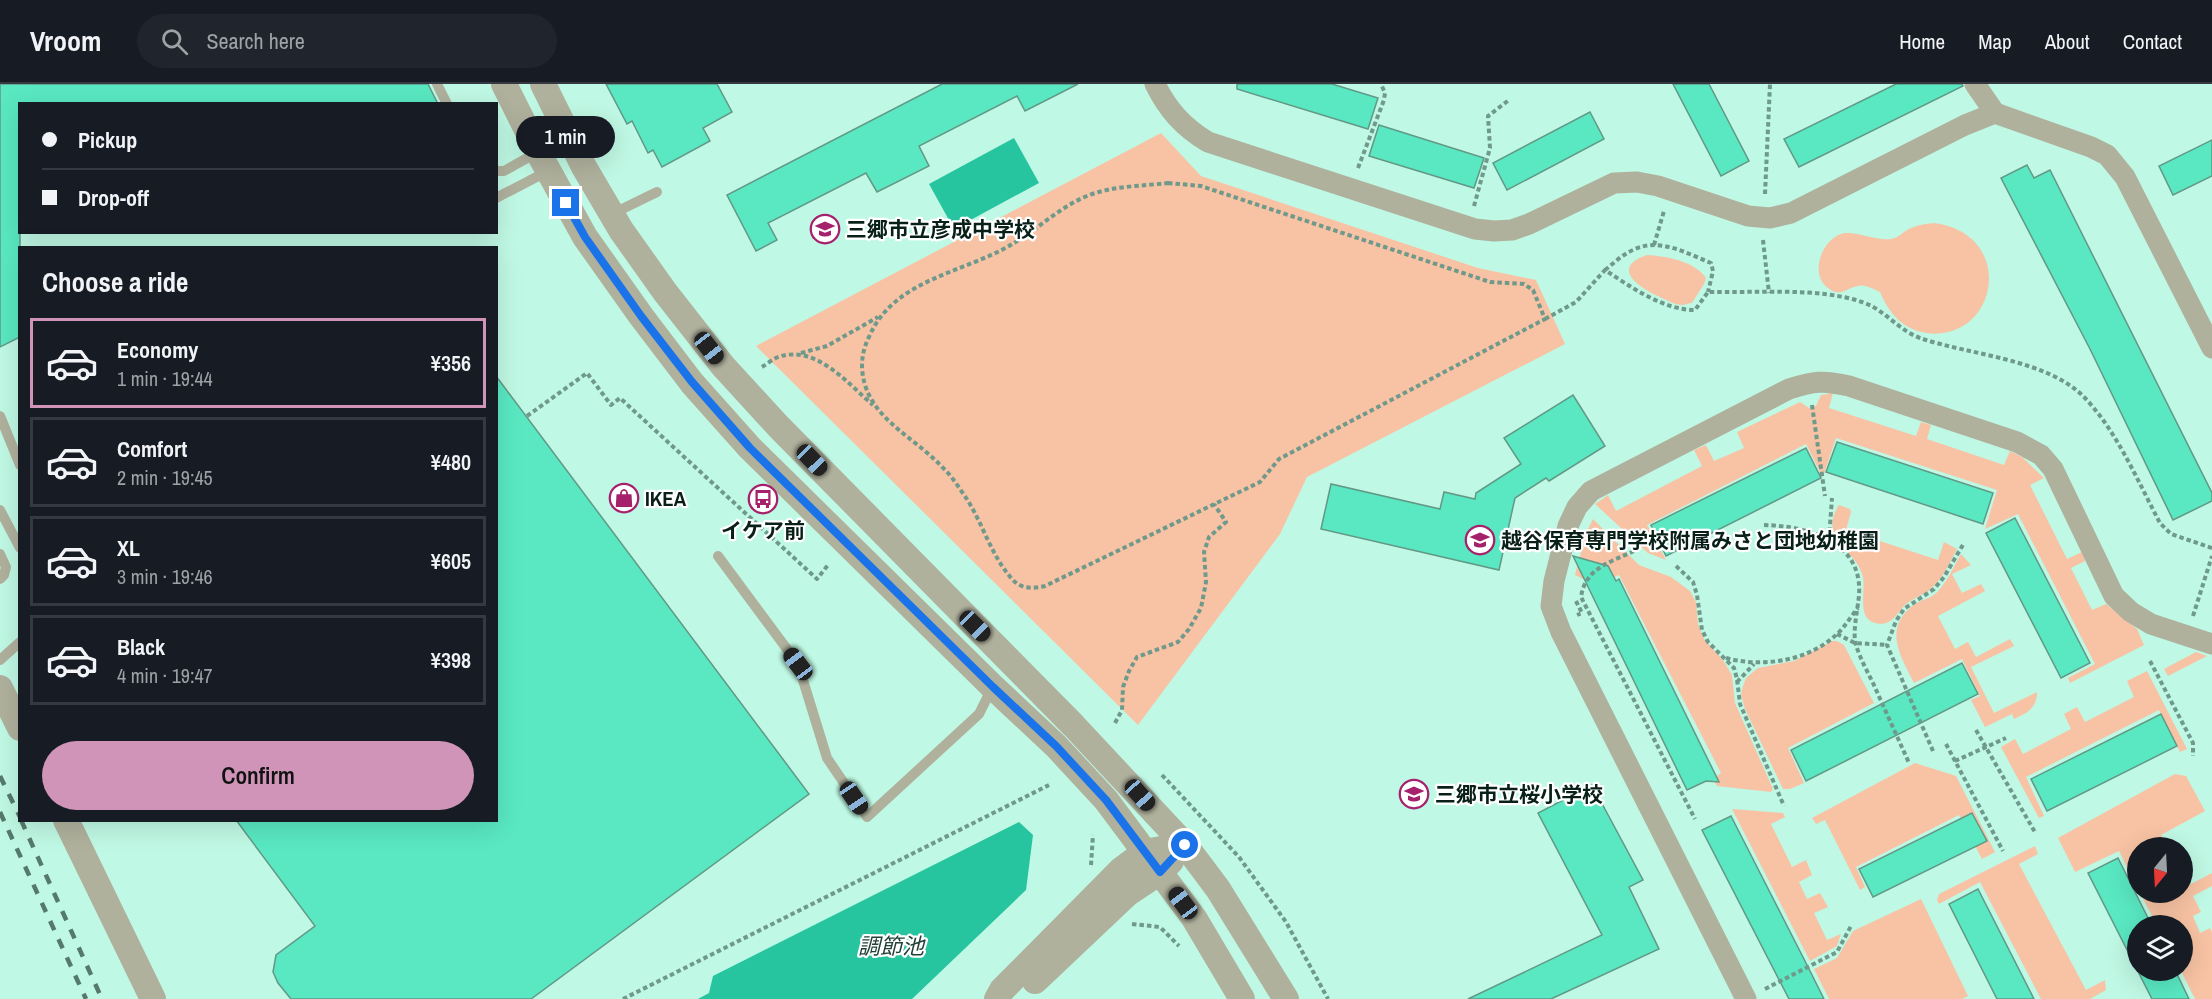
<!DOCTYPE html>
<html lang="en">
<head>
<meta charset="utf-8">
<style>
  :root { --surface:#171b24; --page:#20242c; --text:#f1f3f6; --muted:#9ea1a6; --line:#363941; --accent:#cf94b8 }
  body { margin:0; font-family:"Archivo Narrow","Noto Sans JP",sans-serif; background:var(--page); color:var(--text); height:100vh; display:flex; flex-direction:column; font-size:22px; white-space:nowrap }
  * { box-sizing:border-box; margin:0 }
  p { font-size:20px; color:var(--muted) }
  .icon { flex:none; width:33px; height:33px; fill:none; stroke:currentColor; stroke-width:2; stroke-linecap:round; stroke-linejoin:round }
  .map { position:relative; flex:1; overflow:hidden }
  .drawer { position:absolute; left:18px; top:162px; width:480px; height:576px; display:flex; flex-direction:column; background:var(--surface); border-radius:0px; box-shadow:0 6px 24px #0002 }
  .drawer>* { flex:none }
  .banner { position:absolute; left:18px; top:18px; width:480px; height:132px; border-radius:0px; box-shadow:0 6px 24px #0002; display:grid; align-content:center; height:132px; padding:0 24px; background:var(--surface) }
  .needle { width:39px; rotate:198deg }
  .buttons { position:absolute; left:2127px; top:753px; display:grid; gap:12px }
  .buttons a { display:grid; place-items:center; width:66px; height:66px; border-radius:50%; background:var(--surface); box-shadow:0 6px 24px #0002; font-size:30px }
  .end { position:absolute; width:27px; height:27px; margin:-14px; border:8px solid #1a73e8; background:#fff; box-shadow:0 0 0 3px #fff }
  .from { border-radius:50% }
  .bubble { position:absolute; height:42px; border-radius:21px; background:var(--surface); box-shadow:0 6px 24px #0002; font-size:20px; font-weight:600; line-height:42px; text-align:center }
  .car { position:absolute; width:18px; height:36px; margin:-18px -9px; border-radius:8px; box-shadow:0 0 4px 2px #0007; background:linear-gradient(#222 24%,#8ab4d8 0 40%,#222 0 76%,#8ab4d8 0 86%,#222 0) }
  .banner b { display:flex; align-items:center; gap:21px; height:57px; font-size:22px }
  .banner b+b { border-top:2px solid var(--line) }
  .banner i { width:15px; height:15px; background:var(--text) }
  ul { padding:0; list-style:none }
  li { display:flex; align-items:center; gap:18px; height:90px; margin:0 12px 9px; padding:0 12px; border:3px solid var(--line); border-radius:0px }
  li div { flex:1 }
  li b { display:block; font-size:22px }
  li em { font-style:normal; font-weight:600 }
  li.selected { border-color:var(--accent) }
  li>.icon { width:54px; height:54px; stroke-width:1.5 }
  h2 { padding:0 24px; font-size:27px; line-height:72px }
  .cta { display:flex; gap:12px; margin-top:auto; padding:12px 24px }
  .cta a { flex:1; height:69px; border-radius:36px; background:var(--accent); color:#111; font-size:24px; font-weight:600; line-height:69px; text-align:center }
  header { display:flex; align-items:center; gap:36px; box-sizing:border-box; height:84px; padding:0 30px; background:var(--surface); border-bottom:2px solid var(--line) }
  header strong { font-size:28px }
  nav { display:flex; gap:33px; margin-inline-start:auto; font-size:21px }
  .search { width:420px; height:54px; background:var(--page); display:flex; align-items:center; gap:15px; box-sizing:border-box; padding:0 21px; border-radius:33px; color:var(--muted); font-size:22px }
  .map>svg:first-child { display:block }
  .green { fill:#f8c3a4 }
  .water { fill:#26c49f }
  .building { fill:#59e8c2; stroke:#629886; stroke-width:1.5 }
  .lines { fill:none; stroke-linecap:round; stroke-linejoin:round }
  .path { stroke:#6f998b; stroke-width:4; stroke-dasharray:4.5 3; stroke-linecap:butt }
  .service { stroke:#afb19d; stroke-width:10 }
  .minor { stroke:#afb19d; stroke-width:21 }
  .tertiary { stroke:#afb19d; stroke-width:26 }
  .rail { stroke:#557a6d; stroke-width:4.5; stroke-dasharray:10 10; stroke-linecap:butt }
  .route { stroke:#1a73e8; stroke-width:8 }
  .labels { text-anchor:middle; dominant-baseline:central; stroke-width:4.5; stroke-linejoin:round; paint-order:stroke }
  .poi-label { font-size:21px; font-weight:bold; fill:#092019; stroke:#fff; text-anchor:start }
  .water-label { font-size:22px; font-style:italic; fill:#234137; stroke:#fff }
</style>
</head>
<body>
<header>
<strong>Vroom</strong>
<div class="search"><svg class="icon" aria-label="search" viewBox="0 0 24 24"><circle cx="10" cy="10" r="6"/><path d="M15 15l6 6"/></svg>Search here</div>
<nav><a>Home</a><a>Map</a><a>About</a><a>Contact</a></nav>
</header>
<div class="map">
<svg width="2212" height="915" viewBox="0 0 2212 915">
  <rect width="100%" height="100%" fill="#bff8e4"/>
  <g class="green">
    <polygon points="1161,49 1201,92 1478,184 1536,196 1565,260 1307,393 1280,450 1138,641 756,262"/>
    <path d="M1934 139C2018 150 1998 259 1926 249 1902 245 1889 229 1880 208 1873 205 1865 200 1858 202 1846 204 1841 214 1828 204 1808 190 1823 152 1845 149 1860 148 1876 157 1891 155 1898 154 1902 149 1907 146 1916 141 1925 140 1934 139Z"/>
    <path d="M1647 171C1665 172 1695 177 1706 194L1704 200 1692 219C1689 219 1685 221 1682 221 1675 221 1666 216 1660 213 1640 204 1609 184 1647 171Z"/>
    <polygon points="1833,309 1829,324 1916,352 1921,338 1931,341 1927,355 2004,381 2010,367 2022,373 2044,394 2030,401 2067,475 2082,468 2085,477 2071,484 2092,526 2106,520 2137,545 2144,561 2070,599 2068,594 2095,580 2018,430 1985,445 1997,406 1836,354 1824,390 1821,390 1806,360 1647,441 1666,476 1648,469 1595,420 1608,411 1616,427 1702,382 1694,366 1706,361 1714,377 1744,364 1737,348 1800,318 1809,324 1816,322 1821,311"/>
    <path d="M1839 421 1850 425 1851 428 1846 446 1938 476 1944 458 1957 465C1950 478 1943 494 1932 504 1924 511 1913 514 1905 521 1897 529 1893 540 1880 540 1855 538 1866 509 1863 493 1858 472 1837 463 1833 447 1831 438 1834 428 1839 421Z"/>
    <polygon points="1593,435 1639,481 1671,493 1690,507 1696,518 1698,540 1704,555 1723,576 1732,591 1735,619 1773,705 1771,708 1717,702 1713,695 1721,689 1619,491 1596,501 1575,491 1586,449"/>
    <path d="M1961 470 1971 481 1952 490 1962 509 1981 500 1985 507 1938 532 1955 565 1968 558 1976 573 2010 555 2014 562 1971 583 1994 629 2037 608C2037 624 2027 629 2014 635L2012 630 1985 643 1971 616 1980 612 1962 575 1914 599C1900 571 1882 544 1915 520 1923 515 1933 514 1939 506 1948 496 1954 482 1961 470Z"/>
    <polygon points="1832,557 1837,557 1844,561 1874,619 1788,664 1804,699 1790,705 1783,705 1745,625 1741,610 1743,602 1746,594 1758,584 1794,577"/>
    <polygon points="2196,568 2207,572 2168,592 2164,585"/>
    <polygon points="2147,587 2187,665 2180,668 2159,626 2026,693 2044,732 2039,734 2001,663 2015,655 2023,670 2071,645 2064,630 2077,623 2085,638 2134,613 2127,597"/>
    <polygon points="1915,679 1956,692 1995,768 1982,775 1959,731 1856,783 1865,803 1860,806 1825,736 1816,740 1812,734"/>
    <polygon points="2175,690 2186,692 2205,727 2161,751 2167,763 2138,764 2137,803 2119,767 2075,788 2058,754"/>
    <polygon points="1732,725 1783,729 1785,733 1771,740 1792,783 1806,776 1812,791 1799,798 1807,815 1820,809 1828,823 1814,829 1827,856 1841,850 1837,862 1810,877"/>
    <polygon points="2035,762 2038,770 2019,780 2086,906 2105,896 2106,906 2090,915 2041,915 1980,798 1939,820 1937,816 1939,810"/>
    <polygon points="2212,789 2212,802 2193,812 2201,828 2193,832 2200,849 2210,844 2212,848 2212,915 2195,915 2181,887 2182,886 2182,842 2157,841 2140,809 2182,808 2183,794 2187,802"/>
    <polygon points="1921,815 1968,912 1962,915 1829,915 1814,885 1837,874 1853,847"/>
  </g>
  <g class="water">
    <polygon points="1014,54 1039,99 954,145 929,100"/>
    <polygon points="1019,738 1033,751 1026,806 912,915 698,915 709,909 713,892"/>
  </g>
  <g class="building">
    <polygon points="0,0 428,0 438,20 20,20 20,253 0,263"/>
    <polygon points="606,0 717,0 732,28 703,44 710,57 662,83 653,66 648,69 632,37 627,40"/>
    <polygon points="942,0 1078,0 1025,27 1017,12 919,62 929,82 877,108 866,89 768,139 777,156 756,167 727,111"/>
    <polygon points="1237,0 1332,0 1378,14 1368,45 1237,5"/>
    <polygon points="1673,0 1709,0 1749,77 1721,92"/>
    <polygon points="1896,0 1962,0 1963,2 1799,83 1784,55"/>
    <polygon points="1590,28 1604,55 1507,106 1493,79"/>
    <polygon points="1379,41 1484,74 1474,104 1369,72"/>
    <polygon points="2212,56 2212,92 2173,111 2159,82"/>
    <polygon points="2027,81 2034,94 2050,86 2212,409 2212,417 2173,436 2090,265 2001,94"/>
    <polygon points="496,292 809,710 531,915 291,915 278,899 273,888 276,871 315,842 236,736 496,736"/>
    <polygon points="1573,311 1605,362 1549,397 1546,394 1515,414 1499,486 1321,445 1331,400 1440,425 1444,408 1475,415 1476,409 1521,380 1504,354"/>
    <polygon points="1837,358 1993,409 1983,440 1826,388"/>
    <polygon points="1806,364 1821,394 1666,472 1651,441"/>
    <polygon points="2015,434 2090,579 2061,594 1986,449"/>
    <polygon points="1573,472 1608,482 1616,497 1619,495 1719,698 1706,697 1687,706"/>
    <polygon points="1962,579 1978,610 1806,697 1791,666"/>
    <polygon points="2161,630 2177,662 2047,727 2031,695"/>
    <polygon points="1592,701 1643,796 1629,803 1659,865 1551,915 1468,915 1602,851 1538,729"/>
    <polygon points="1972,729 1987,757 1873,813 1859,785"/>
    <polygon points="1731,732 1807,881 1824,915 1789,915 1702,746"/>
    <polygon points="2118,774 2152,842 2138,842 2138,886 2175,886 2189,915 2152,915 2088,789"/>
    <polygon points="1978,805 2034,915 1997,915 1949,820"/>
  </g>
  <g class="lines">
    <g class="path">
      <polyline points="1358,84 1384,16 1385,9 1381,0"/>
      <path d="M1168 99 1201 102 1490 198 1524 200 1533 206 1545 235 1279 375 1260 398 1045 502C1032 505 1021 505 1012 495 989 469 982 435 962 408 956 399 950 390 942 383 913 351 864 333 862 283 862 272 864 263 869 253 894 194 966 189 1014 159 1039 144 1060 123 1087 112 1111 102 1142 102 1168 99Z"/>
      <polyline points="1765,110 1770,0"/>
      <polyline points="1474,122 1490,64 1488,32 1509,16"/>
      <polyline points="1763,156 1769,209"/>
      <polyline points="1654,161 1664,127"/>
      <path d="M1605 186C1614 179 1623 170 1633 166 1659 153 1686 169 1711 179L1713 187 1708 208"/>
      <path d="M1545 235 1576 218 1605 186C1631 203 1663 226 1695 226L1708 208C1754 209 1819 203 1862 218 1884 225 1898 246 1920 254 1969 271 2048 275 2085 314 2118 349 2138 398 2160 439L2171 450 2212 464"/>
      <polyline points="801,269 827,262 878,233"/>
      <path d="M762 283C767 280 773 275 778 273 816 260 847 299 873 321"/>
      <polyline points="1812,321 1825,412"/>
      <polyline points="527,332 587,289 611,321 620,314 817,495 828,481"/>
      <path d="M1764 441C1807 442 1863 457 1859 511 1858 524 1852 549 1856 561 1860 574 1867 587 1873 599 1885 626 1897 652 1909 679"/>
      <polyline points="1829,455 1832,414"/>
      <path d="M1634 467C1611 478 1585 484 1581 513L1695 735"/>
      <polyline points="1676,482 1693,498 1697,511 1702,546 1708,558 1734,584 1737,595 1740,620 1784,722"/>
      <polyline points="1576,517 1582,529 1577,531"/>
      <polyline points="2193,532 2212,472"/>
      <polyline points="1837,550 1855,559 1887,561"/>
      <path d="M1726 574C1762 584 1809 577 1837 550 1845 543 1851 532 1858 524"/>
      <polyline points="2150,577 2193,659 2193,672"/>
      <polyline points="1737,598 1754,580"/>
      <polyline points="1115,639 1122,626 1123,603 1129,587 1137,573 1178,558 1189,545 1201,524 1206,498 1204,468 1209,453 1226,438 1214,420"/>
      <polyline points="1976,646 2036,750"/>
      <polyline points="1946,660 2003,767"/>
      <polyline points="1933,667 1887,561 1896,537 1904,525 1934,505 1944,493 1964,459"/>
      <polyline points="1955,677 2006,654"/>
      <polyline points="1162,691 1239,773 1286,838 1328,915"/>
      <polyline points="1091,781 1093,751"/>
      <polyline points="1132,840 1160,843 1179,862"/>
      <polyline points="1765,905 1837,868 1851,842"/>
      <polyline points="623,915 1049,701"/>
    </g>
    <g class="service">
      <polyline points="437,0 447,20"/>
      <polyline points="496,87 504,87 538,68"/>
      <polyline points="496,114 548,87"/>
      <polyline points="612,130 657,108"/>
      <polyline points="0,332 20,381"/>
      <polyline points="0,426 20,464"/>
      <polyline points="0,470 6,483 4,491 0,495"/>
      <polyline points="718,472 798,580 827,674 867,733 979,630 992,604"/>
      <polyline points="0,576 20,558"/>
    </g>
    <g class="minor">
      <path d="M1155 0C1168 26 1183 43 1208 58L1475 145 1494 147 1512 146 1529 140 1614 99 1637 98 1658 102 1748 132 1770 134 1791 129 1965 41 1995 29 2091 63 2107 71 2125 93 2212 264"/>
      <polyline points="1975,0 1995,29"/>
      <path d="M1746 915 1561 548 1551 522 1554 497 1568 442 1577 423 1591 407 1789 305C1814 297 1823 296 1849 302L2017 358 2041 371 2053 385 2114 512 2131 528 2151 540 2212 560"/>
    </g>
    <g class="tertiary">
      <polyline points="504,0 538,68 585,153 641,232 692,299 750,364 993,603 1056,662 1106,716 1194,834 1242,915"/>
      <polyline points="543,0 584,83 621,146 665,208 723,282 779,343 1074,642 1185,761 1218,805 1286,915"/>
      <polyline points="0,604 20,644"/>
      <polyline points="66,736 153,915"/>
      <polyline points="1035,897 1127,810 1160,788 1171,777"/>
      <polyline points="997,915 1002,906 1121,786 1145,768 1161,765"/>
    </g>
    <g class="rail">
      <polyline points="0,692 20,733"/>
      <polyline points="0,728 86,915"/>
      <polyline points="21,736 102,915"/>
    </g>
  </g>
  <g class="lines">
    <polyline class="route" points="566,119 585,153 641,232 692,298 750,364 993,603 1056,662 1106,716 1160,788 1185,761"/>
  </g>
  <defs>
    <g id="school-ring" transform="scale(1.5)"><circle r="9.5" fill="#fff" stroke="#a6216c" stroke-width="1.5"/><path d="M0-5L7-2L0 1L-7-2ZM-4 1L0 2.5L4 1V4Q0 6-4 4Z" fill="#a6216c"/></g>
    <g id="shop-ring" transform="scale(1.5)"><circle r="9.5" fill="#fff" stroke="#a6216c" stroke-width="1.5"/><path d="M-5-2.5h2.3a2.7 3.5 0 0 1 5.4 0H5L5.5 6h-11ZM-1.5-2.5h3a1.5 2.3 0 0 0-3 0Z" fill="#a6216c"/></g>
    <g id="bus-ring" transform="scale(1.5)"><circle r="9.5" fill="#fff" stroke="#a6216c" stroke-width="1.5"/><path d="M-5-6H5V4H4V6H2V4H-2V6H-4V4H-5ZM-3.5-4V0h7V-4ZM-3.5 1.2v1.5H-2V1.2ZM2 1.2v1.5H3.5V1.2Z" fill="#a6216c"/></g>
  </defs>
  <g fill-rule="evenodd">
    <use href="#school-ring" x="825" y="145"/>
    <use href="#shop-ring" x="624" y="414"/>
    <use href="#bus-ring" x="763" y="415"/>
    <use href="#school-ring" x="1480" y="456"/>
    <use href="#school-ring" x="1414" y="710"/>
  </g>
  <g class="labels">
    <g class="poi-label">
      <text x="846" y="145">三郷市立彦成中学校</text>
      <text x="645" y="414">IKEA</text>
      <text x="763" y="446" text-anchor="middle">イケア前</text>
      <text x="1501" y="456">越谷保育専門学校附属みさと団地幼稚園</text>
      <text x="1435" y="710">三郷市立桜小学校</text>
    </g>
    <g class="water-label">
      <text x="891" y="862">調節池</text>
    </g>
  </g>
</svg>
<div class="buttons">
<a><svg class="needle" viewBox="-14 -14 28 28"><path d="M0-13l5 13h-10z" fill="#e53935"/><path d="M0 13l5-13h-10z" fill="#9ea1a6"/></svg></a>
<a><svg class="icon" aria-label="layers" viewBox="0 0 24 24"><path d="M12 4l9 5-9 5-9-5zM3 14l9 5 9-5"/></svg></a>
</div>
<i class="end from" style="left:1185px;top:761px"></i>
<i class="end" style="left:566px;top:119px"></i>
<div class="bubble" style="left:516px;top:32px;width:99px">1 min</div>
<i class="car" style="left:709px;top:264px;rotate:142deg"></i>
<i class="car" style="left:812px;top:376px;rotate:136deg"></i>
<i class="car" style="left:975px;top:542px;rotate:135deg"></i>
<i class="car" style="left:798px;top:580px;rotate:323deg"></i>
<i class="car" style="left:1140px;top:711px;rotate:138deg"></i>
<i class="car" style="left:854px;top:714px;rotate:146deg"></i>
<i class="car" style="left:1183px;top:819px;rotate:323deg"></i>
<div class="banner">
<b><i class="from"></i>Pickup</b>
<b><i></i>Drop-off</b>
</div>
<section class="drawer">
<h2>Choose a ride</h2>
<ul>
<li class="selected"><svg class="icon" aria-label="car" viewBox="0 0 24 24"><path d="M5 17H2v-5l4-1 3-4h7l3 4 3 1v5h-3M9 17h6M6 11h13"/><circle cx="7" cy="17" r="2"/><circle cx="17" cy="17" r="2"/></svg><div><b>Economy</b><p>1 min · 19:44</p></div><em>¥356</em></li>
<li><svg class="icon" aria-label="car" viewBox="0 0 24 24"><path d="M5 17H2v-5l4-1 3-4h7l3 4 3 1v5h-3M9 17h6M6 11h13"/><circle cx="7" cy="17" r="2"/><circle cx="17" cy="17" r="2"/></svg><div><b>Comfort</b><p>2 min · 19:45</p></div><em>¥480</em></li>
<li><svg class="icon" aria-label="car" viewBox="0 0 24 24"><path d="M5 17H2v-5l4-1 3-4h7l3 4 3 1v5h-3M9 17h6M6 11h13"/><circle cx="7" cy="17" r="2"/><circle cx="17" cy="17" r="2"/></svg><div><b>XL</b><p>3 min · 19:46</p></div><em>¥605</em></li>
<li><svg class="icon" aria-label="car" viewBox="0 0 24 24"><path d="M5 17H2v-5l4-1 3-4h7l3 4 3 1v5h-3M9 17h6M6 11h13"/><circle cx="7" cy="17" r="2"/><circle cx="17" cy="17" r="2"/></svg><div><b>Black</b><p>4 min · 19:47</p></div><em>¥398</em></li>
</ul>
<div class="cta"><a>Confirm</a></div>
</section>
</div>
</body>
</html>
